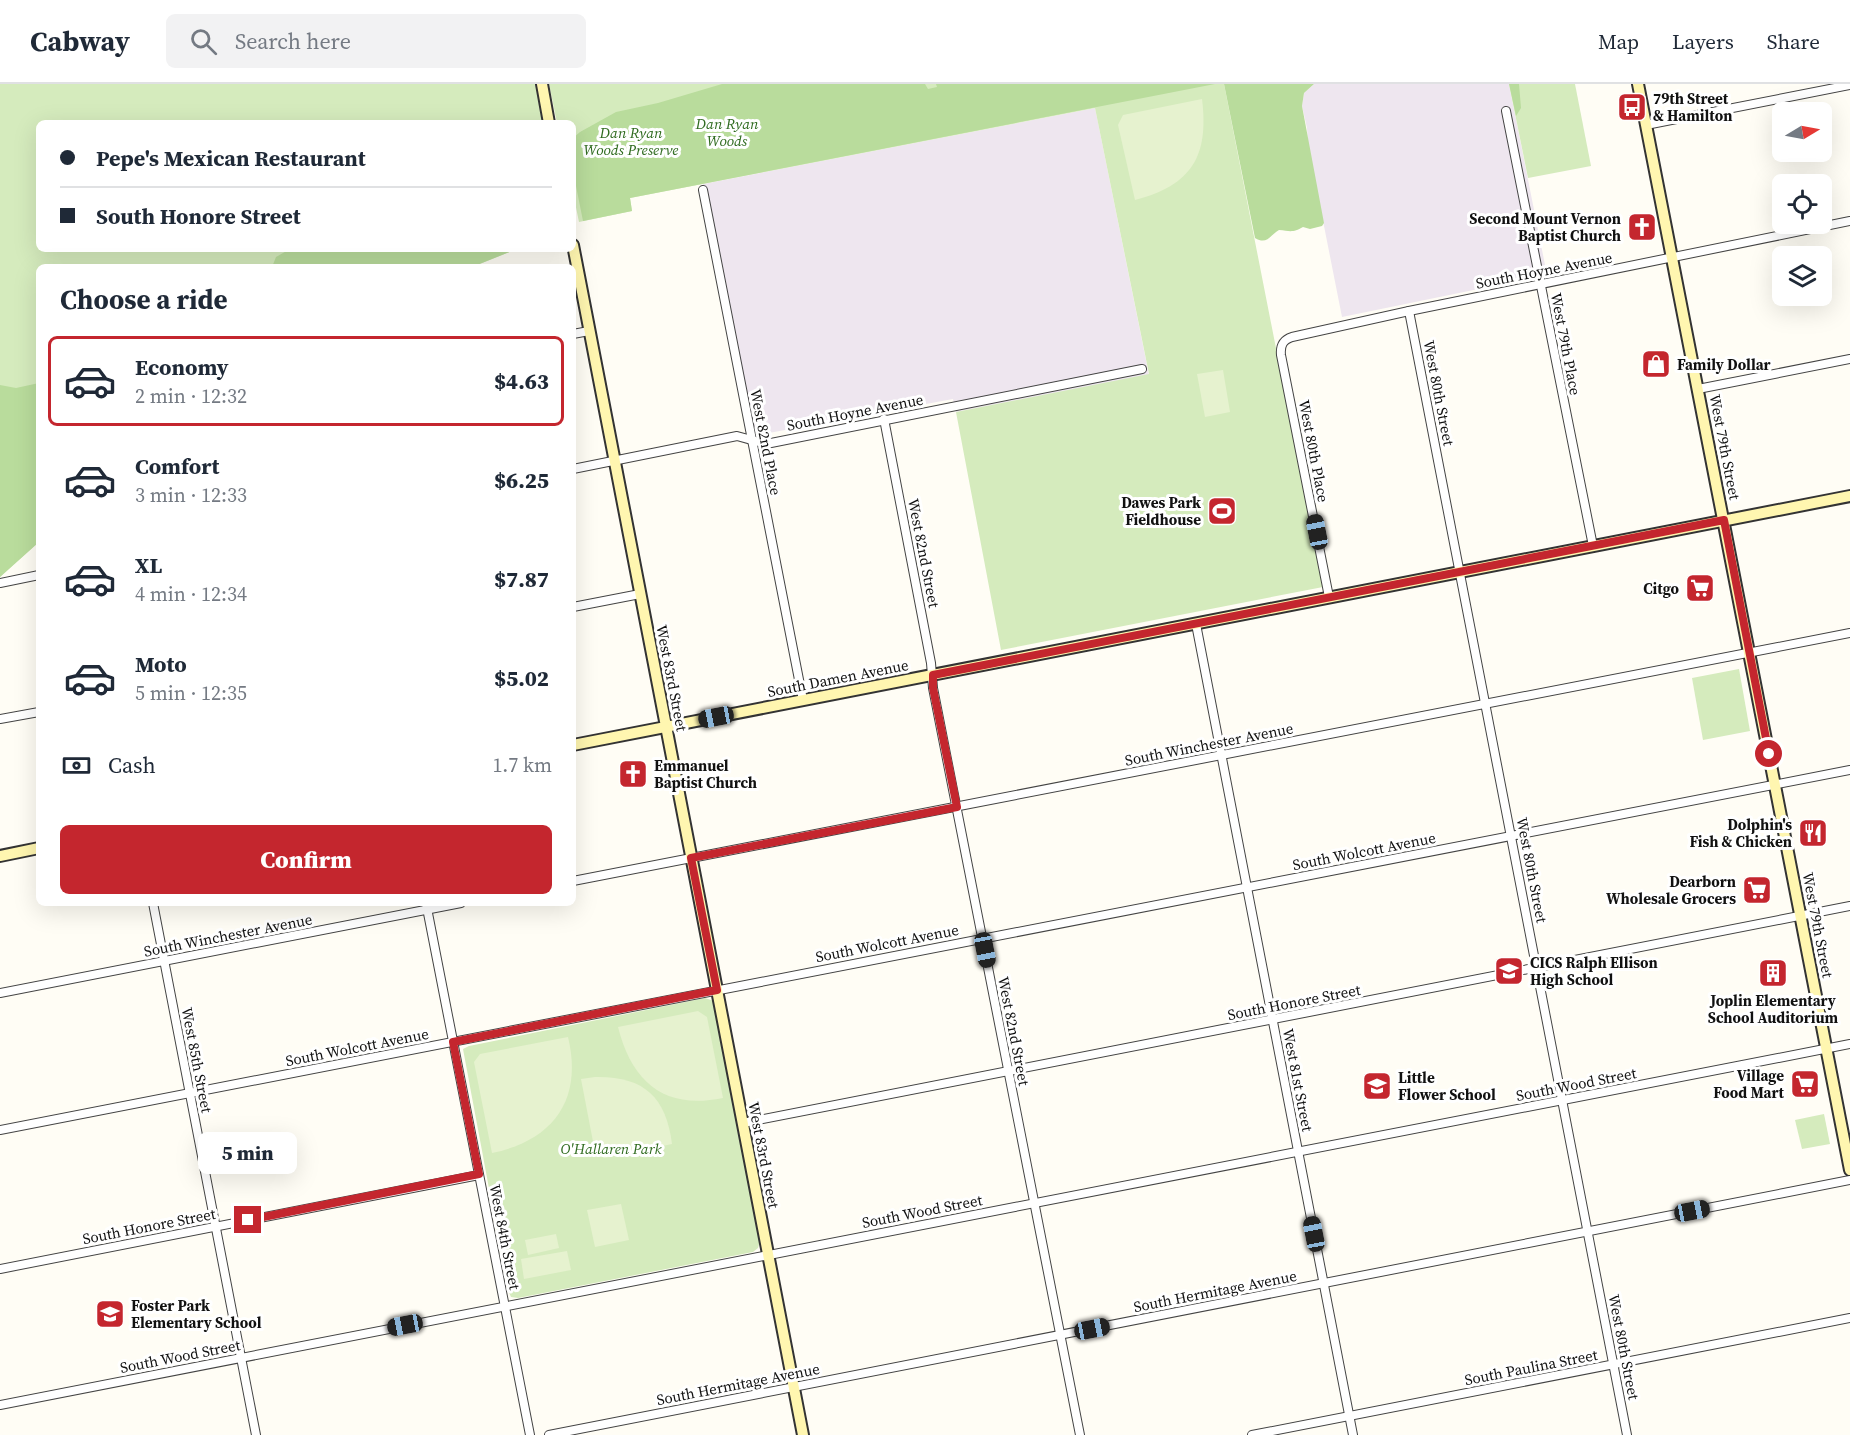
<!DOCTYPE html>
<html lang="en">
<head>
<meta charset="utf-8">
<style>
  :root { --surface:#fff; --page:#f2f2f3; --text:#1f2937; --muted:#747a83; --line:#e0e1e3; --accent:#c4262e }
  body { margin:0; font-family:"Source Serif 4",serif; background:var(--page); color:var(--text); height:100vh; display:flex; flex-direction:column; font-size:22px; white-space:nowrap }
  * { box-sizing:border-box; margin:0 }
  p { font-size:20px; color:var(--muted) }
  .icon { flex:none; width:33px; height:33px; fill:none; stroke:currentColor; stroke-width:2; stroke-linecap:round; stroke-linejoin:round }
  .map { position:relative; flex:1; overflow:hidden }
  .drawer { position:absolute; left:36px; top:180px; width:540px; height:642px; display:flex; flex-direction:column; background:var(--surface); border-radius:9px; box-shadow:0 6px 24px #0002 }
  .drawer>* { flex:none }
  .guide { position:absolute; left:36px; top:36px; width:540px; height:132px; border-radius:9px; box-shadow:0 6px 24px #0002; display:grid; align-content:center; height:132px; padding:0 24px; background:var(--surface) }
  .needle { width:39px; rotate:80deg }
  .tools { position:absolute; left:1772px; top:18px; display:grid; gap:12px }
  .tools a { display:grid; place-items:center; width:60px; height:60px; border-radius:9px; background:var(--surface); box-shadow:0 6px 24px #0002; font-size:30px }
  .end { position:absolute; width:27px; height:27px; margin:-14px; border:8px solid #c4262e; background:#fff; box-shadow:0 0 0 3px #fff }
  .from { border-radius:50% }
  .bubble { position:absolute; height:42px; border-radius:9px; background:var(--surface); box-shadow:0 6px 24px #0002; font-size:20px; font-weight:800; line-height:42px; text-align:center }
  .car { position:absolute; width:18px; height:36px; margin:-18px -9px; border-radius:8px; box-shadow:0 0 4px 2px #0007; background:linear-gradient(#222 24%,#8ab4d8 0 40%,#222 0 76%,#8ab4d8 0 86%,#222 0) }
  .guide b { display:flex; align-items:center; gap:21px; height:57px; font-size:22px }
  .guide b+b { border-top:2px solid var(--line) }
  .guide i { width:15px; height:15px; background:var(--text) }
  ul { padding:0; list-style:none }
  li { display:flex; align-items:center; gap:18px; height:90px; margin:0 12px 9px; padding:0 12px; border:3px solid transparent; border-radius:9px }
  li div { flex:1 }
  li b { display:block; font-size:22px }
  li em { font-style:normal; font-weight:800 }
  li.active { border-color:var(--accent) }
  li>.icon { width:54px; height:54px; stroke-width:1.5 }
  h2 { padding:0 24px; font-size:27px; line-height:72px }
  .pay { display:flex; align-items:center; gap:15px; height:66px; padding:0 24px; font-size:22px }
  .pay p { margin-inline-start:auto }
  .action { display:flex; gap:12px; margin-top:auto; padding:12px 24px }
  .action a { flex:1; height:69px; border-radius:9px; background:var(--accent); color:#fff; font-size:24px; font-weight:800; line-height:69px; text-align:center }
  header { display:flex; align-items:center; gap:36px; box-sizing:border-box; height:84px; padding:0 30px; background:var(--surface); border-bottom:2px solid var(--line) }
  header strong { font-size:28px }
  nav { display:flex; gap:33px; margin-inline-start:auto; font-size:21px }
  .search { width:420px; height:54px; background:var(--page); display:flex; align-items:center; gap:15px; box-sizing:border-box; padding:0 21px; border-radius:9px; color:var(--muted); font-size:22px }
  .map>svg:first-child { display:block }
  .industrial { fill:#eee6ef }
  .green { fill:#d5ebbd }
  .forest { fill:#b9dc9c }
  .pitch { fill:#e6f2cf }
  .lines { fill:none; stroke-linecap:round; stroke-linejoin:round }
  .street-casing { stroke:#444; stroke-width:10 }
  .secondary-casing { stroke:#333; stroke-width:14 }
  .street { stroke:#fff; stroke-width:8 }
  .secondary { stroke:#fff6b0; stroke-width:10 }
  .route { stroke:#c4262e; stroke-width:8 }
  .labels { text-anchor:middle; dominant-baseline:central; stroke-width:6; stroke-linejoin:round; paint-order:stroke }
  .poi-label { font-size:15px; font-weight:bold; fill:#111; stroke:#fff; text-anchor:start }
  .park-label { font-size:15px; font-style:italic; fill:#2f6b1f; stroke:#fff }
  .street-label { font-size:15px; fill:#111; stroke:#fff }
</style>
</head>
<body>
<header>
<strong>Cabway</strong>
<div class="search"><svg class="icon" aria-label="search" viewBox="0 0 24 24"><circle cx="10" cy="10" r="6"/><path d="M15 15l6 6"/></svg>Search here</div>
<nav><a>Map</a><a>Layers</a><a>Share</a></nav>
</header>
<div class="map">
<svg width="1850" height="1351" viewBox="0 0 1850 1351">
  <rect width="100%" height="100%" fill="#fffdf5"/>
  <g class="industrial">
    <polygon points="1314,0 1509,0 1547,191 1342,233 1308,61 1307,44 1302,22 1304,9"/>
    <polygon points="1095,24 1149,291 956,328 953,315 753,352 703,100"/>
  </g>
  <g class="green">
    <polygon points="0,0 536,0 542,39 39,39 39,165 517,165 472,183 39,183 39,458 0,493"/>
    <polygon points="549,0 1224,0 1323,503 1001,566 956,328 1149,290 1095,24 630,114 632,127 579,138 573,109 573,39 557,39"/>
    <polygon points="1509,0 1575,0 1591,82 1528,94"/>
    <polygon points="1739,585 1750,647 1703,656 1692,594"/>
    <polygon points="705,914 714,917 760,1157 758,1164 753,1168 518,1214 511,1213 508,1206 463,965 469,962"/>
    <polygon points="1824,1030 1830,1060 1802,1065 1795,1036"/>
  </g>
  <g class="forest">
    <polygon points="722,0 925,0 928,5 937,3 936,0 1215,0 630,114 632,127 583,137 573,87 573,54 580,48 616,28 658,19"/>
    <path d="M1224 0H1314L1304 9 1302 22 1324 139 1322 142 1310 145 1303 143C1293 149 1290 147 1279 146 1269 152 1267 161 1255 154Z"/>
    <polygon points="1509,0 1519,0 1521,24 1516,32"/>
    <polygon points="290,165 517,165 472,183 272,183 276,173"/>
    <polygon points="39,299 39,458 0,493 0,301 16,304"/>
  </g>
  <g class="pitch">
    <path d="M1202 15C1209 72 1192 101 1135 116L1118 41 1123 31Z"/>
    <polygon points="1223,286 1230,328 1205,333 1197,290"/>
    <path d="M698 927 707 933 723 1014C665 1026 632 999 618 943Z"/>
    <path d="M568 953C583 1015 554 1056 492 1069L474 978 480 970Z"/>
    <path d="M595 993C643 992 666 1012 672 1060L604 1074 595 1068 581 995Z"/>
    <polygon points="621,1120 629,1156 595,1163 587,1126"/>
    <polygon points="556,1150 559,1164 528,1171 525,1156"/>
    <polygon points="567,1167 571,1186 524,1195 521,1175"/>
  </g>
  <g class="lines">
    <g class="street-casing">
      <g id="street">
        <polyline points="1506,27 1593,462"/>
        <polyline points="1646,41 1850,1"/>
        <polyline points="703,106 803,616"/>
        <polyline points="1409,227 1627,1351"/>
        <polyline points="573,250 589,247"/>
        <polyline points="1698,305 1850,275"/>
        <polyline points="884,335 931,579 933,604 1080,1351"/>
        <polyline points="573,385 737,352 766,360 1142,285"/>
        <polyline points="0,499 39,491"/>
        <path d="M1329 513 1281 271C1280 261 1283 256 1292 253L1409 227 1850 137"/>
        <polyline points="573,523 640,510"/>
        <polyline points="1196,540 1353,1351"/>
        <polyline points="0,635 39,628"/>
        <polyline points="573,797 1850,549"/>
        <polyline points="153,819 256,1351"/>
        <polyline points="426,819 530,1351"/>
        <polyline points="0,909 461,819"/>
        <polyline points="743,1039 1850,822"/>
        <polyline points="0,1046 1850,686"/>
        <polyline points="0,1185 479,1091"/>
        <polyline points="0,1321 1850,960"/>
        <polyline points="549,1351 1850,1096"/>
        <polyline points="1252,1351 1850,1234"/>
      </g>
    </g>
    <g class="secondary-casing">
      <g id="secondary">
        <polyline points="542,0 549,39"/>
        <polyline points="1638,0 1850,1086"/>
        <polyline points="573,161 803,1351"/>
        <polyline points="573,661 1850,412"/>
        <polyline points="0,772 39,764"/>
      </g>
    </g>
    <use href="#street" class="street"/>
    <use href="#secondary" class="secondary"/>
  </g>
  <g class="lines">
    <polyline class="route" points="248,1136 479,1090 453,958 717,906 691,774 957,723 933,604 933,591 1724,436 1769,670"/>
  </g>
  <defs>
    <g id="bus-square" transform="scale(1.5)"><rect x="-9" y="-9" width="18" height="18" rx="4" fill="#c4262e" stroke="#fff"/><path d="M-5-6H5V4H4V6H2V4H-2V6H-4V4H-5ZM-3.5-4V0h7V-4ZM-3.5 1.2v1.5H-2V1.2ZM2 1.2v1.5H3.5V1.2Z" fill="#fff"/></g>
    <g id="church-square" transform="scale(1.5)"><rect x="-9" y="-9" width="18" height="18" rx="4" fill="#c4262e" stroke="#fff"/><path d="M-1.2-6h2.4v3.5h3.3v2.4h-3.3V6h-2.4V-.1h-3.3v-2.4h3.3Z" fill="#fff"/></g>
    <g id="shop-square" transform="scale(1.5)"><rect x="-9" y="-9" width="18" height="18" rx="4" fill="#c4262e" stroke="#fff"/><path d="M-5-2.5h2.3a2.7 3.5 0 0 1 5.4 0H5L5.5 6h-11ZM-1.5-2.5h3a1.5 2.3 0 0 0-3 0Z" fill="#fff"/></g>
    <g id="stadium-square" transform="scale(1.5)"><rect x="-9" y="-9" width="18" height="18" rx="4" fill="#c4262e" stroke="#fff"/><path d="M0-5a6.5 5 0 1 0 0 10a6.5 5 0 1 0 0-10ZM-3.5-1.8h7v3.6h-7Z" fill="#fff"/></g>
    <g id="supermarket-square" transform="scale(1.5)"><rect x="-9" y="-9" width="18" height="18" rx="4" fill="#c4262e" stroke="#fff"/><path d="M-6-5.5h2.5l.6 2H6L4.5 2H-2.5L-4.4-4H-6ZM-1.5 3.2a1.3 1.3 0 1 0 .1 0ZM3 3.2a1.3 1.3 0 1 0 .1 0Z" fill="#fff"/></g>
    <g id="restaurant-square" transform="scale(1.5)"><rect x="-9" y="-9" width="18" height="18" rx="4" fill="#c4262e" stroke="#fff"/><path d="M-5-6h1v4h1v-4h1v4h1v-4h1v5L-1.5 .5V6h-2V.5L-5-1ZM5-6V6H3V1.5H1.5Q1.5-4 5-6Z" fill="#fff"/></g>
    <g id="school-square" transform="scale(1.5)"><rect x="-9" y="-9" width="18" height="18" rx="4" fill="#c4262e" stroke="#fff"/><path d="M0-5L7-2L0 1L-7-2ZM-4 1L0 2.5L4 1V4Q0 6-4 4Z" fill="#fff"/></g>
    <g id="building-square" transform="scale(1.5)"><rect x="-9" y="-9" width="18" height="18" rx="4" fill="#c4262e" stroke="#fff"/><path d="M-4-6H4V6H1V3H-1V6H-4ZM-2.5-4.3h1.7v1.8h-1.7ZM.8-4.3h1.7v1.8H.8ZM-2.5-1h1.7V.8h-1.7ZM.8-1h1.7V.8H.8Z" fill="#fff"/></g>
  </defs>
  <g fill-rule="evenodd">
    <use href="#bus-square" x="1632" y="23"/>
    <use href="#church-square" x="1642" y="143"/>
    <use href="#shop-square" x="1656" y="280"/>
    <use href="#stadium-square" x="1222" y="427"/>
    <use href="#supermarket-square" x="1700" y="504"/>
    <use href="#church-square" x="633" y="690"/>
    <use href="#restaurant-square" x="1813" y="749"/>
    <use href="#supermarket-square" x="1757" y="806"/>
    <use href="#school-square" x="1509" y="887"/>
    <use href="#building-square" x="1773" y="889"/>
    <use href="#supermarket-square" x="1805" y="1000"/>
    <use href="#school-square" x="1377" y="1002"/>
    <use href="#school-square" x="110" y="1230"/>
  </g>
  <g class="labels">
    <g class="poi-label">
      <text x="1653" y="14">79th Street<tspan x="1653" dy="17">&amp; Hamilton</tspan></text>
      <text x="1621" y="134" text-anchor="end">Second Mount Vernon<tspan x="1621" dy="17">Baptist Church</tspan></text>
      <text x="1677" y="280">Family Dollar</text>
      <text x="1201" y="418" text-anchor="end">Dawes Park<tspan x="1201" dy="17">Fieldhouse</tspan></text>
      <text x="1679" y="504" text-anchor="end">Citgo</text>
      <text x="654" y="681">Emmanuel<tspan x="654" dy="17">Baptist Church</tspan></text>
      <text x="1792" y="740" text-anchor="end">Dolphin's<tspan x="1792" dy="17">Fish &amp; Chicken</tspan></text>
      <text x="1736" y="797" text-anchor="end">Dearborn<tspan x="1736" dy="17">Wholesale Grocers</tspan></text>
      <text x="1530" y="878">CICS Ralph Ellison<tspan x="1530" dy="17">High School</tspan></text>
      <text x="1773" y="916" text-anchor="middle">Joplin Elementary<tspan x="1773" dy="17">School Auditorium</tspan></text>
      <text x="1784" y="991" text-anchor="end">Village<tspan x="1784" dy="17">Food Mart</tspan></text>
      <text x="1398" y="993">Little<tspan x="1398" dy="17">Flower School</tspan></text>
      <text x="131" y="1221">Foster Park<tspan x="131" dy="17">Elementary School</tspan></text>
    </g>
    <g class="park-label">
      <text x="727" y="39">Dan Ryan<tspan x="727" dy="17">Woods</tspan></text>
      <text x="631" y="48">Dan Ryan<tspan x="631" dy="17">Woods Preserve</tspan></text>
      <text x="611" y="1064">O'Hallaren Park</text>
    </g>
    <g class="street-label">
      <text transform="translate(1544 186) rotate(-11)">South Hoyne Avenue</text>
      <text transform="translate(1566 260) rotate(79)">West 79th Place</text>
      <text transform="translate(1439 309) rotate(79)">West 80th Street</text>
      <text transform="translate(855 328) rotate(-11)">South Hoyne Avenue</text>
      <text transform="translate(766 358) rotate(79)">West 82nd Place</text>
      <text transform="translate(1725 363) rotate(79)">West 79th Street</text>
      <text transform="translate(1314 367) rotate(79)">West 80th Place</text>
      <text transform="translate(924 469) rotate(79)">West 82nd Street</text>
      <text transform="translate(672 594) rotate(79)">West 83rd Street</text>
      <text transform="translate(838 594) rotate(-11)">South Damen Avenue</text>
      <text transform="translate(1209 660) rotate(-11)">South Winchester Avenue</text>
      <text transform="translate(1364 767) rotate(-11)">South Wolcott Avenue</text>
      <text transform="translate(1532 786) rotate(79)">West 80th Street</text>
      <text transform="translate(1818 841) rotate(79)">West 79th Street</text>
      <text transform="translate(228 851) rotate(-11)">South Winchester Avenue</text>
      <text transform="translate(887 859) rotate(-11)">South Wolcott Avenue</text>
      <text transform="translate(1294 918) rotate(-11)">South Honore Street</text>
      <text transform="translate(1014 947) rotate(79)">West 82nd Street</text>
      <text transform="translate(357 963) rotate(-11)">South Wolcott Avenue</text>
      <text transform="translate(197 976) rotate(79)">West 85th Street</text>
      <text transform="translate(1298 996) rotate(79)">West 81st Street</text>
      <text transform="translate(1576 1000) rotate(-11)">South Wood Street</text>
      <text transform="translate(764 1071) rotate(79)">West 83rd Street</text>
      <text transform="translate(922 1127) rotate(-11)">South Wood Street</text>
      <text transform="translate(149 1142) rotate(-11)">South Honore Street</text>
      <text transform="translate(505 1153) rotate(79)">West 84th Street</text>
      <text transform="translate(1215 1207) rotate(-11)">South Hermitage Avenue</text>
      <text transform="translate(1624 1263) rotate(79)">West 80th Street</text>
      <text transform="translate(180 1272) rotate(-11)">South Wood Street</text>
      <text transform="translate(1531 1283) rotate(-11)">South Paulina Street</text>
      <text transform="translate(738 1300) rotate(-11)">South Hermitage Avenue</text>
    </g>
  </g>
</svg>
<div class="tools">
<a><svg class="needle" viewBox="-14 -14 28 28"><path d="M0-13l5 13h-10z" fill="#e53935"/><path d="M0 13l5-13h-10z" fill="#747a83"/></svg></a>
<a><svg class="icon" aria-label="locate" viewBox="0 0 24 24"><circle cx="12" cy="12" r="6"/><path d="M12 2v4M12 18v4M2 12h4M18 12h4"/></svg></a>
<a><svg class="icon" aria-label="layers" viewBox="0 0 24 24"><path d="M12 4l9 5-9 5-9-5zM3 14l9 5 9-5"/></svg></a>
</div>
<i class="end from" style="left:1769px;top:670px"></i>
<i class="end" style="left:248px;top:1136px"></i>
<div class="bubble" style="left:198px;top:1048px;width:99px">5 min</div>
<i class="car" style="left:1317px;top:448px;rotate:349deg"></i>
<i class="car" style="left:716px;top:633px;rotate:259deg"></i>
<i class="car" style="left:985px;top:866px;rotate:169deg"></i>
<i class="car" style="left:1692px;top:1127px;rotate:79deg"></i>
<i class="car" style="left:1314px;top:1150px;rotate:349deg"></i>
<i class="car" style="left:405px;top:1241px;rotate:259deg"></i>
<i class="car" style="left:1092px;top:1245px;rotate:79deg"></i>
<div class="guide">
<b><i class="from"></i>Pepe's Mexican Restaurant</b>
<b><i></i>South Honore Street</b>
</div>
<section class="drawer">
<h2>Choose a ride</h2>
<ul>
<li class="active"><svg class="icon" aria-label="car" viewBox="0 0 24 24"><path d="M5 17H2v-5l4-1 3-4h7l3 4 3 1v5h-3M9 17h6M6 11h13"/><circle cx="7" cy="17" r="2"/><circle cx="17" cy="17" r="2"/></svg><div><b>Economy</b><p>2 min · 12:32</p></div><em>$4.63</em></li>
<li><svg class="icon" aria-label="car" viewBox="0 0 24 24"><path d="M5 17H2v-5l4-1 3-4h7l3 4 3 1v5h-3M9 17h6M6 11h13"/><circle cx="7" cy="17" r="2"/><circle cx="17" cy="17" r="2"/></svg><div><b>Comfort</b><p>3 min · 12:33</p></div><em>$6.25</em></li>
<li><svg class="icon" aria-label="car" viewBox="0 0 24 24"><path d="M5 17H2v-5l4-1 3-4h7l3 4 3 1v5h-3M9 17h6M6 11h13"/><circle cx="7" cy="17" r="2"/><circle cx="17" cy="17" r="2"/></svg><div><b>XL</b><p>4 min · 12:34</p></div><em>$7.87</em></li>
<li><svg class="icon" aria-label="car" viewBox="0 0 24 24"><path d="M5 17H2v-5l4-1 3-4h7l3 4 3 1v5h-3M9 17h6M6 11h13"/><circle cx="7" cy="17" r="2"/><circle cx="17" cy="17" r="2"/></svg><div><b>Moto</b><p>5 min · 12:35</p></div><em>$5.02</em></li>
</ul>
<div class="pay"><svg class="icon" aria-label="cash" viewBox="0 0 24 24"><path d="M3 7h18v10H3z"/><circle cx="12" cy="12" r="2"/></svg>Cash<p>1.7 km</p></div>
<div class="action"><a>Confirm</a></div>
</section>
</div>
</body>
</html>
